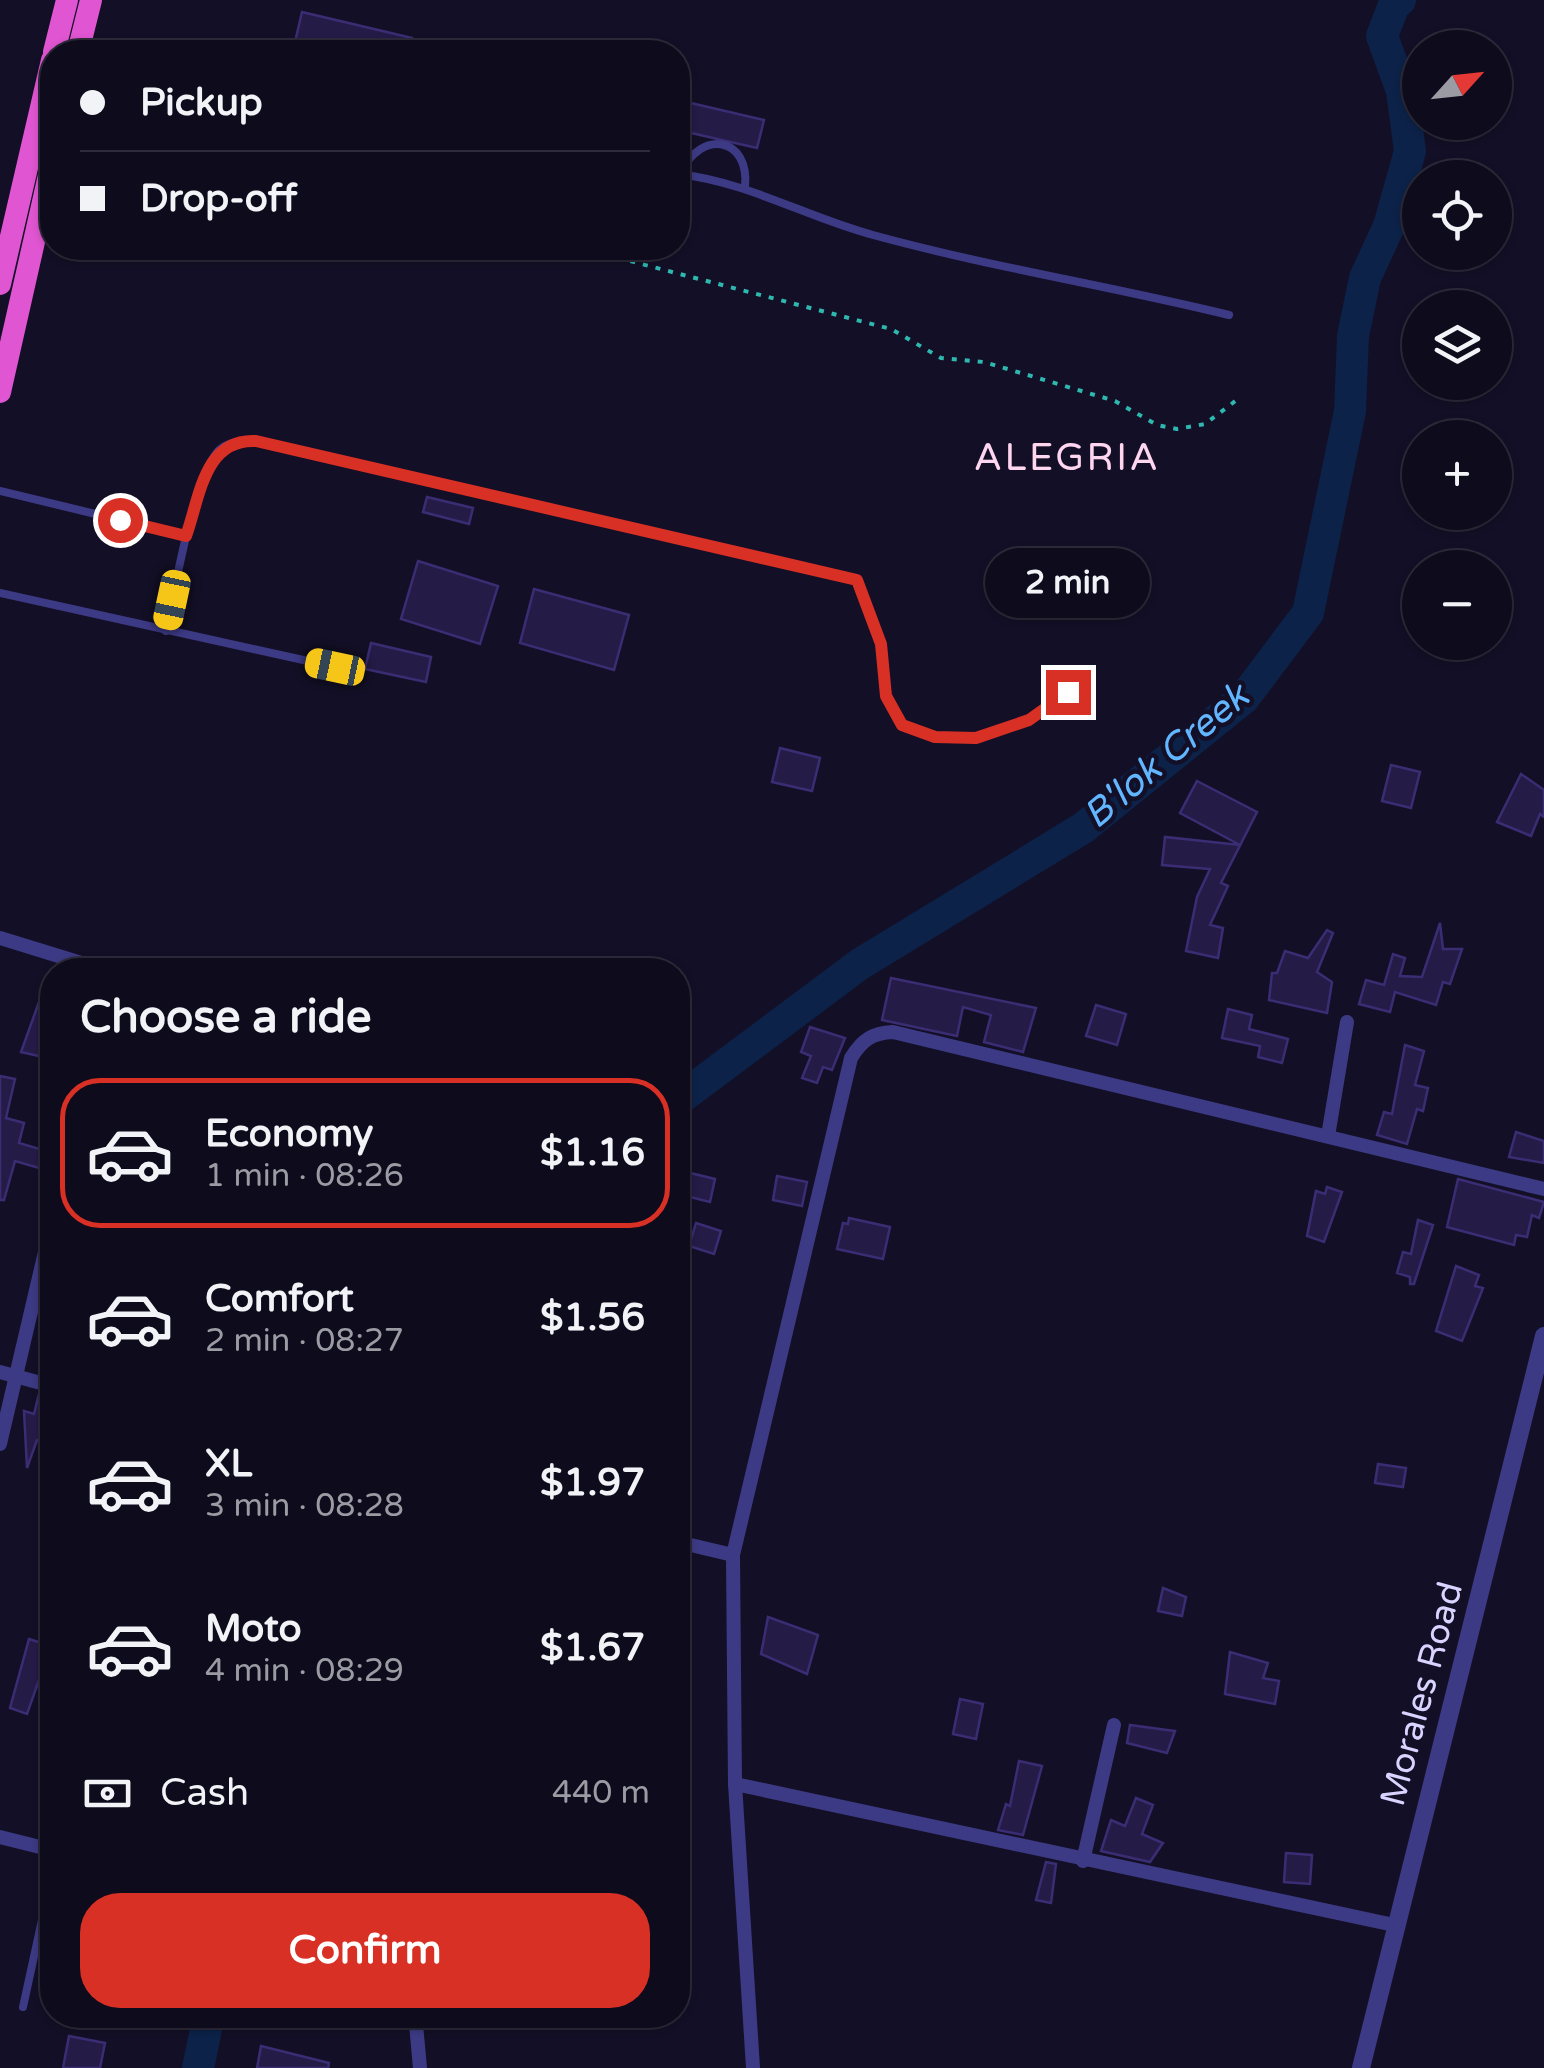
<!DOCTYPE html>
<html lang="en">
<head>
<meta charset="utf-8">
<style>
  :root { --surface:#0e0b1c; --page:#171425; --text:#f1f3f6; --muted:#9b9ba3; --line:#2e2b3b; --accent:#d93025 }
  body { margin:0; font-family:"Varela Round",sans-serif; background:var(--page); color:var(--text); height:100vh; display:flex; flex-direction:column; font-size:38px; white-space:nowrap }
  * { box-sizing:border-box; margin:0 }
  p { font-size:32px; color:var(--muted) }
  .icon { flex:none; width:55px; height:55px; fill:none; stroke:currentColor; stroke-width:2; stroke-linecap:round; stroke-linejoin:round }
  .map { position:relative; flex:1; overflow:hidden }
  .drawer { position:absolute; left:40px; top:958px; width:650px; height:1070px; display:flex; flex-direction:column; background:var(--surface); border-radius:40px; box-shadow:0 2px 8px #0004,0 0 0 2px var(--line) }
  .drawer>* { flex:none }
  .top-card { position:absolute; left:40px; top:40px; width:650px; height:220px; border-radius:40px; box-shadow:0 2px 8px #0004,0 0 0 2px var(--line); display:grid; align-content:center; height:220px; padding:0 40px; background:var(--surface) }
  .needle { width:65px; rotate:63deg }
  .tools { position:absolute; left:1402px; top:30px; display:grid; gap:20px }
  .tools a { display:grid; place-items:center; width:110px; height:110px; border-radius:50%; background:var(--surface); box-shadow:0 2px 8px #0004,0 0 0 2px var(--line); font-size:50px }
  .end { position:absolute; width:45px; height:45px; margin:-22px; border:12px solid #d93025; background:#fff; box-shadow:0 0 0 5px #fff }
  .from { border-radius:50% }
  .bubble { position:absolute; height:70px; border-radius:35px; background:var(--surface); box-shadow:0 2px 8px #0004,0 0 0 2px var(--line); font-size:32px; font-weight:700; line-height:70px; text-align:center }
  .car { position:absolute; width:30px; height:60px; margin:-30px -15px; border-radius:12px; box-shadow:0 0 8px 2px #0007; background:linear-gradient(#f5c518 24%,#345 0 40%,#f5c518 0 76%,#345 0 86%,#f5c518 0) }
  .top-card b { display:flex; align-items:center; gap:35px; height:95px; font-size:38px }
  .top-card b+b { border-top:2px solid var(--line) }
  .top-card i { width:25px; height:25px; background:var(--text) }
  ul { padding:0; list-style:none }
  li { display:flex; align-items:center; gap:30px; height:150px; margin:0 20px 15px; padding:0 20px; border:5px solid transparent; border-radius:40px }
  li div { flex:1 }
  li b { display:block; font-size:38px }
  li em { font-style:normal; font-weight:700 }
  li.on { border-color:var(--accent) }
  li>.icon { width:90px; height:90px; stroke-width:1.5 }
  h2 { padding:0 40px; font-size:45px; line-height:120px }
  .pay { display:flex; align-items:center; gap:25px; height:110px; padding:0 40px; font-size:38px }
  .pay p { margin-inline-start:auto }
  .action { display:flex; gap:20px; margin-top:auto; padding:20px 40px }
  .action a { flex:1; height:115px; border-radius:40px; background:var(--accent); color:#fff; font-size:40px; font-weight:700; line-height:115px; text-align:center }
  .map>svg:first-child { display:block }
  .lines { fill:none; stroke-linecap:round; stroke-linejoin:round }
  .river { stroke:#0c2248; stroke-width:32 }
  .building { fill:#241b47; stroke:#3b2d73; stroke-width:2.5 }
  .path { stroke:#2fb8b0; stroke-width:4; stroke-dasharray:5 8; stroke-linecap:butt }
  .service { stroke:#3d3a85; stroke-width:8 }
  .minor { stroke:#3d3a85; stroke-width:14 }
  .tertiary { stroke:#3d3a85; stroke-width:18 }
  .trunk { stroke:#e055d1; stroke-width:22 }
  .route { stroke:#d93025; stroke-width:12 }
  .labels { text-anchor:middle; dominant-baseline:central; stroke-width:9; stroke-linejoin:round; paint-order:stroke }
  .street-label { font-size:35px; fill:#d9d4ff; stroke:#130f26 }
  .neighbourhood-label { font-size:38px; letter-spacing:2.5px; fill:#ffd6f0; stroke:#130f26 }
  .water-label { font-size:38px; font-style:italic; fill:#62b6ff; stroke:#130f26 }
</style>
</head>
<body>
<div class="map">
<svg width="1544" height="2068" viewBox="0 0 1544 2068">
  <rect width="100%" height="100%" fill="#130f26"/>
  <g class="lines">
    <g class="river">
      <polyline points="678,1100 860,964 1083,828 1244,698 1308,613 1350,411 1353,336 1365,278 1389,226 1410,151 1402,91 1382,36 1394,5 1400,0"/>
      <polyline points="198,2068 209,2015"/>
    </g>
  </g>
  <g class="building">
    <polygon points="302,12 412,38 409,52 305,52 307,44 295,42"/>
    <polygon points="678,100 764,120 757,148 678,130"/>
    <polygon points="427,497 473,508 469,524 423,512"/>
    <polygon points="418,561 498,586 480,644 401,619"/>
    <polygon points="534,589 629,615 614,670 520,643"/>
    <polygon points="371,643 431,657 426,682 365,669"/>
    <polygon points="780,748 820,758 812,791 772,782"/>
    <polygon points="1391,765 1420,772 1411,808 1382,801"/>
    <polygon points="1521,774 1544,790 1544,817 1540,814 1531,836 1497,822"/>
    <polygon points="1197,781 1257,812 1221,883 1228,886 1210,925 1223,928 1218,958 1186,951 1197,897 1210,869 1162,865 1165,837 1240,845 1180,813"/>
    <polygon points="1440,923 1443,949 1462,949 1450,984 1443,982 1436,1005 1395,992 1390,1012 1359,1004 1366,980 1384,985 1393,954 1405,958 1400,976 1422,977"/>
    <polygon points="1327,930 1333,933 1317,972 1332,982 1327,1013 1269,1000 1272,973 1277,973 1285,951 1308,958"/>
    <polygon points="891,978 1036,1008 1023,1052 984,1042 991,1015 963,1007 957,1036 882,1020"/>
    <polygon points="39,1002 52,1004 52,1059 21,1052"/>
    <polygon points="1096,1005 1126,1014 1117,1045 1086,1036"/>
    <polygon points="1228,1009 1252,1015 1249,1029 1288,1039 1282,1063 1258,1057 1260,1046 1222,1038"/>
    <polygon points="810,1027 845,1038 832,1070 823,1067 817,1083 802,1078 811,1056 801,1052"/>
    <polygon points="1405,1045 1424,1051 1415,1085 1428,1088 1423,1111 1417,1109 1407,1144 1377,1135 1384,1112 1392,1114"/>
    <polygon points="0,1076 15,1079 6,1118 24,1123 19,1143 43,1150 39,1168 15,1161 4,1200 0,1200"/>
    <polygon points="1516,1132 1544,1141 1544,1163 1509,1157"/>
    <polygon points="678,1170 715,1179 710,1202 678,1194"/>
    <polygon points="777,1176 807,1182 802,1206 773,1200"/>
    <polygon points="1458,1179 1544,1202 1539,1218 1532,1215 1527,1237 1516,1235 1514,1245 1447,1227"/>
    <polygon points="1327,1187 1342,1192 1324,1242 1307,1236 1316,1191 1325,1194"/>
    <polygon points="849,1218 890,1227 883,1259 837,1249 843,1223 848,1224"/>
    <polygon points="1418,1220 1433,1225 1414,1284 1410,1284 1410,1277 1397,1273 1403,1252 1411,1254"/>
    <polygon points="696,1223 721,1231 714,1254 689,1246"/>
    <polygon points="1456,1266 1479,1275 1475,1286 1483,1288 1462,1341 1436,1331"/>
    <polygon points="39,1394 52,1396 52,1445 37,1440 27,1468 24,1411 34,1414"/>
    <polygon points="1378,1464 1406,1468 1403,1487 1375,1483"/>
    <polygon points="1163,1588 1186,1597 1182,1616 1158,1611"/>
    <polygon points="768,1617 818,1635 807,1674 761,1654"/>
    <polygon points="29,1639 51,1646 27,1714 10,1708"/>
    <polygon points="1230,1652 1268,1663 1263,1678 1279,1681 1275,1704 1225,1694"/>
    <polygon points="960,1699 983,1704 976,1739 953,1734"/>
    <polygon points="1130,1725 1175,1731 1167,1753 1127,1743"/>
    <polygon points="1019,1761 1042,1766 1023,1835 998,1830 1006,1804 1010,1806"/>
    <polygon points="1136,1798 1153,1805 1142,1834 1163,1843 1150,1862 1101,1851 1111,1820 1125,1826"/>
    <polygon points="1286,1853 1312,1855 1310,1884 1284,1882"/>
    <polygon points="1046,1862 1056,1864 1051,1903 1036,1900"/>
    <polygon points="69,2036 105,2043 100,2068 63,2068"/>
    <polygon points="261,2046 329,2063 328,2068 257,2068"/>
  </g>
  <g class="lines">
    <polyline class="path" points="580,248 891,329 941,358 984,362 1115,401 1157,425 1177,429 1205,424 1238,399"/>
    <g class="service">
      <path d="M678 174C748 182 806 217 873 235 990 267 1111 286 1229 315"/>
      <path d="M680 174C701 128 750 137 745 187"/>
      <polyline points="0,491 187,536"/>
      <polyline points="0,593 335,667"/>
      <path d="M166 631C174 594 194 475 219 450 229 441 243 440 256 441L857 579 881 644 886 696 902 725 935 737 975 738 1029 720 1068 692"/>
      <polyline points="23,2007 52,1874"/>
    </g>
    <g class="minor">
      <polyline points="0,938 104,970"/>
      <polyline points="1328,1136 1347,1022"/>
      <polyline points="0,1372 52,1386"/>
      <polyline points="0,1444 52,1222"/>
      <polyline points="678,1542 733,1555"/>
      <polyline points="735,1784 1394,1925"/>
      <polyline points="0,1837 52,1850"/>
      <polyline points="1083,1861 1114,1725"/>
      <polyline points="416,2024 420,2068"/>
      <path d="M753 2068 735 1784 733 1555 851 1058C862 1040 872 1033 893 1032L1544 1189"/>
    </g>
    <polyline class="tertiary" points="1361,2068 1544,1336"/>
    <g class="trunk">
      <polyline points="54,52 67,0"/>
      <polyline points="78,52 91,0"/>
      <polyline points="0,284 52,60"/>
      <polyline points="0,392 52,162"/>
    </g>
  </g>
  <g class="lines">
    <path class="route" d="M120 520 186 536C200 497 204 438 256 441L857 580 881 644 886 696 902 725 935 737 976 738 1029 720 1068 692"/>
  </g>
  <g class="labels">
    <g class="street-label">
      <text transform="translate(1422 1694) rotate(-75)">Morales Road</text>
    </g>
    <g class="neighbourhood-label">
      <text x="1067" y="458">ALEGRIA</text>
    </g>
    <g class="water-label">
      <text transform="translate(1166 756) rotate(-40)">B'lok Creek</text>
    </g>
  </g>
</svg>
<div class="tools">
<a><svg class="needle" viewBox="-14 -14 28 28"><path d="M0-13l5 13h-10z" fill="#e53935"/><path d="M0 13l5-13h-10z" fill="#9b9ba3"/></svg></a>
<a><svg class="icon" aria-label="locate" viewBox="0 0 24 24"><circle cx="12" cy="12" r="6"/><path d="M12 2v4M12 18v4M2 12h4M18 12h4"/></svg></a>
<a><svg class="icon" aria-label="layers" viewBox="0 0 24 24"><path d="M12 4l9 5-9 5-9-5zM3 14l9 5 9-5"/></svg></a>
<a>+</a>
<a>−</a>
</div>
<i class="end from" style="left:120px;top:520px"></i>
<i class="end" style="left:1068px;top:692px"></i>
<div class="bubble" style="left:985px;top:548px;width:165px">2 min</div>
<i class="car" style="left:172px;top:600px;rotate:192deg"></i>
<i class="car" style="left:335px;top:667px;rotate:282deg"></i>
<div class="top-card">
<b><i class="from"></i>Pickup</b>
<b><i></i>Drop-off</b>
</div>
<section class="drawer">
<h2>Choose a ride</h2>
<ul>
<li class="on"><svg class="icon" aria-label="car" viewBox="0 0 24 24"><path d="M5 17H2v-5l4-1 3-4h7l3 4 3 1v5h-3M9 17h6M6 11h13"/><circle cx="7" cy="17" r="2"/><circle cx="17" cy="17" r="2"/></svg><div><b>Economy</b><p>1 min · 08:26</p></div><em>$1.16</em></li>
<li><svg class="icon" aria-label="car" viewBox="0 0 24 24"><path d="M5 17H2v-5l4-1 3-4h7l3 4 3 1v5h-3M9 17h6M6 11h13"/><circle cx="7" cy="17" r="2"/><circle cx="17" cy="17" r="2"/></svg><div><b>Comfort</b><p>2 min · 08:27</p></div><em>$1.56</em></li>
<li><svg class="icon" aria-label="car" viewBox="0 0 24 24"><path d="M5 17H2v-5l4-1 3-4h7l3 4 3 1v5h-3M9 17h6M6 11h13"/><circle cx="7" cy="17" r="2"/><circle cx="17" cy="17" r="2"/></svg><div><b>XL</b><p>3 min · 08:28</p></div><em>$1.97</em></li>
<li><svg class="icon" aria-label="car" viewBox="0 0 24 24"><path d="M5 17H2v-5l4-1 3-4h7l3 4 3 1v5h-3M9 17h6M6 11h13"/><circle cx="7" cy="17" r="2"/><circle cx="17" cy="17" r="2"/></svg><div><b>Moto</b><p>4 min · 08:29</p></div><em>$1.67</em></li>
</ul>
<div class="pay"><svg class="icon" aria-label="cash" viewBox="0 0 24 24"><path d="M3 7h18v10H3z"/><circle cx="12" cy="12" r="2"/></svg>Cash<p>440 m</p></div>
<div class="action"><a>Confirm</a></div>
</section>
</div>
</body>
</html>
